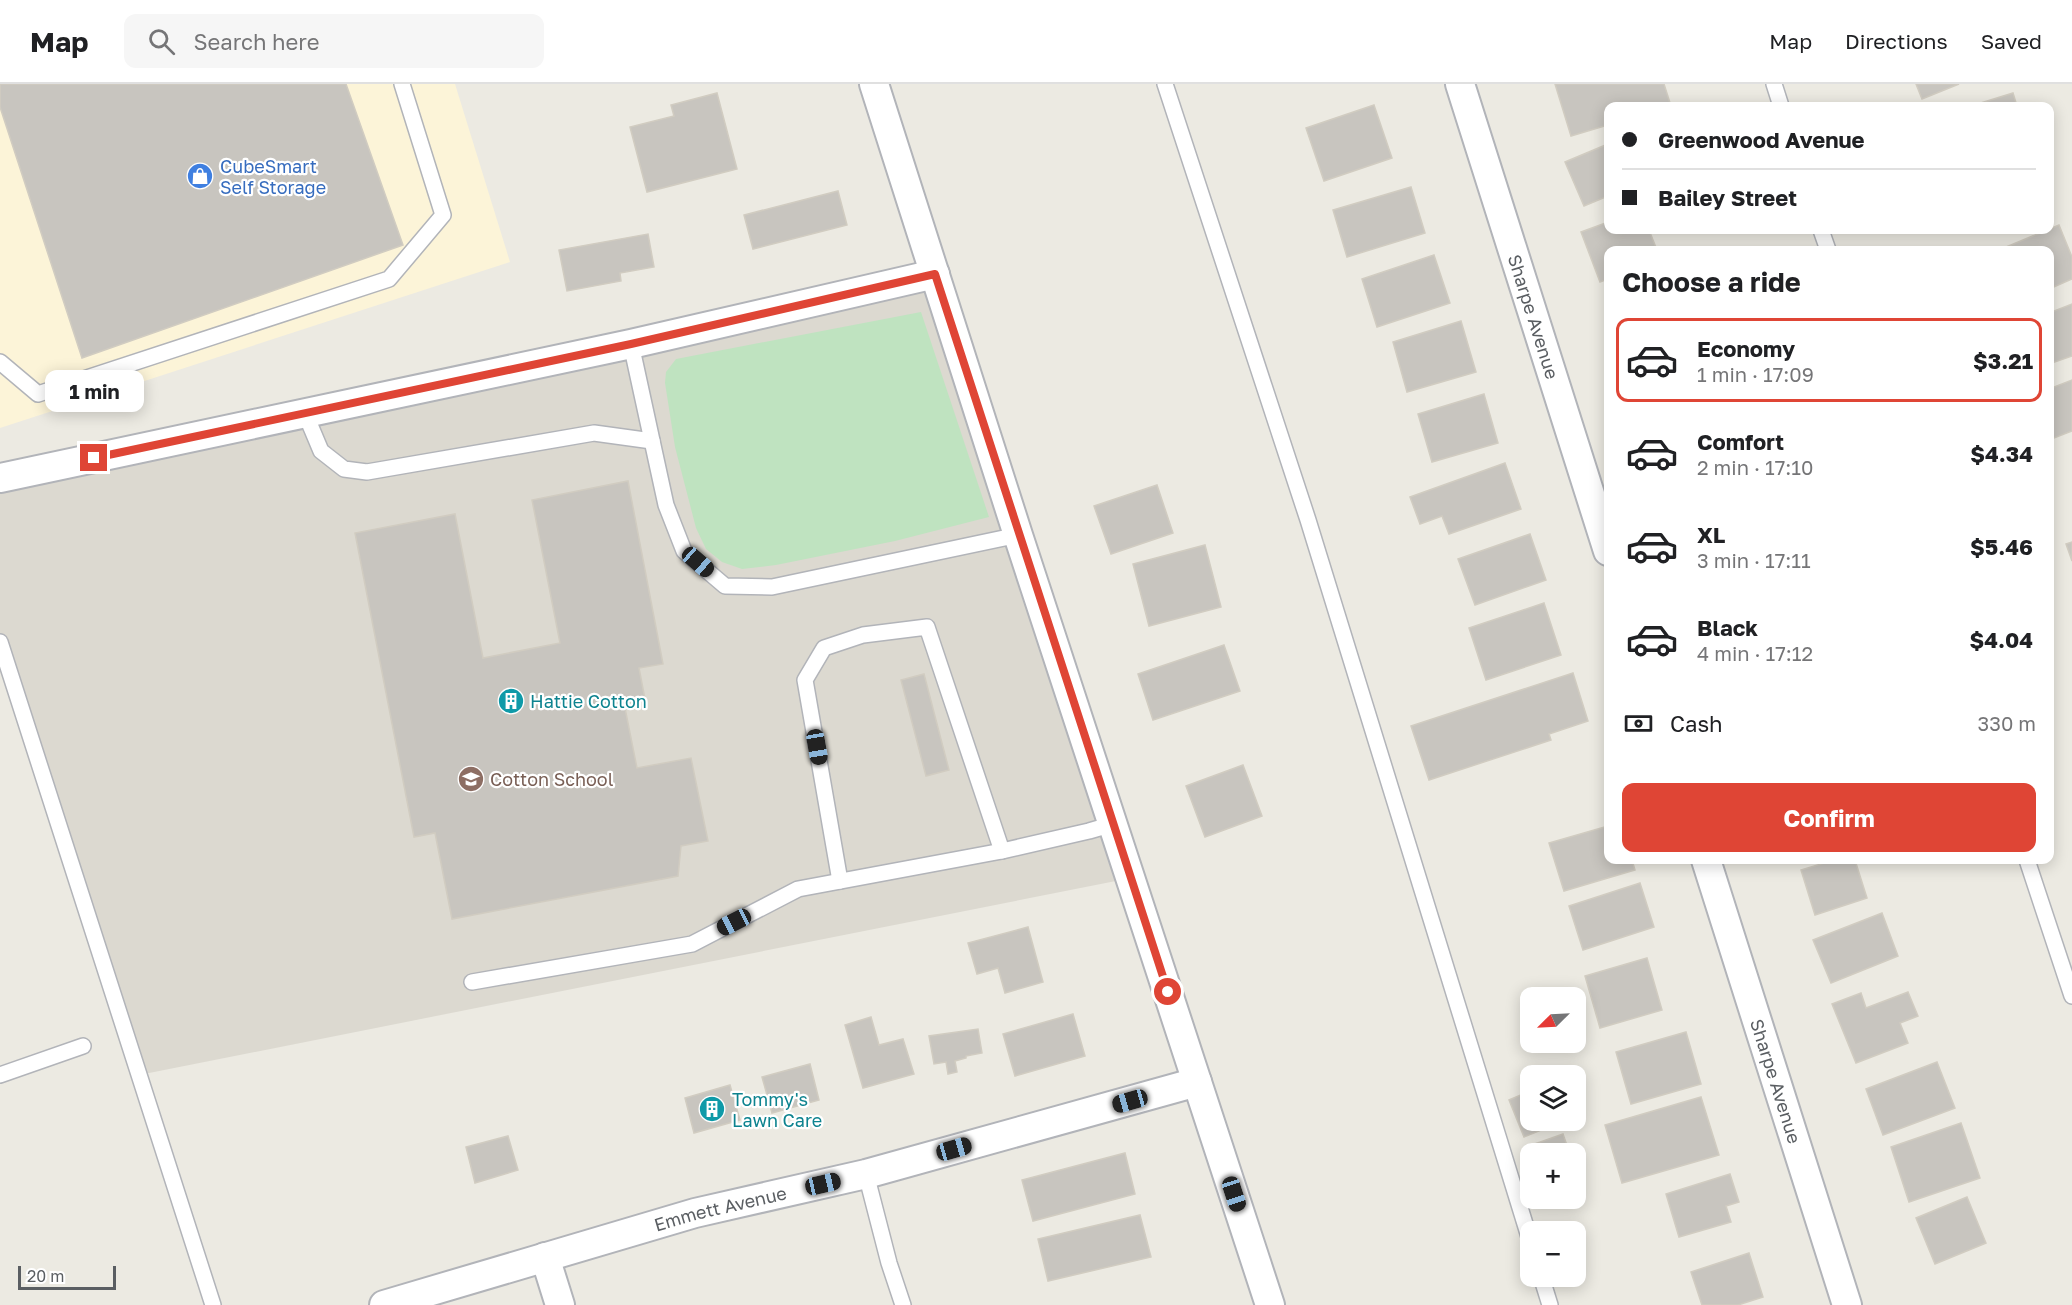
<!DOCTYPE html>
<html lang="en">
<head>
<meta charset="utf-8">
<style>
  :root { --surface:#fff; --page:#f6f6f6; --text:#202124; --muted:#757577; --line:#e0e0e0; --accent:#df4535 }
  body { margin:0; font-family:"Golos Text",sans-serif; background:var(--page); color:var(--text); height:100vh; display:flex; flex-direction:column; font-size:22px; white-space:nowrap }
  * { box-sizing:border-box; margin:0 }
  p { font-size:20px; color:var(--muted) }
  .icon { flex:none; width:33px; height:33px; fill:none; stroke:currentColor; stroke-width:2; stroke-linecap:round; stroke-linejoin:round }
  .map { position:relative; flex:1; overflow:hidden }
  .details { position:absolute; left:1604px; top:162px; width:450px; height:618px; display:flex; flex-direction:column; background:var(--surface); border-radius:12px; box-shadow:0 3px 15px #0003 }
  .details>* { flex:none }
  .hud { position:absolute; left:1604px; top:18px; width:450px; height:132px; border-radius:12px; box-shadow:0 3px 15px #0003; display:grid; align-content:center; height:132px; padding:0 18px; background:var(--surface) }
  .needle { width:39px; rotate:246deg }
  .controls { position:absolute; left:1520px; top:903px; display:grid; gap:12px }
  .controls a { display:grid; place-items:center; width:66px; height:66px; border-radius:12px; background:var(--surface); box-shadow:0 3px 15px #0003; font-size:30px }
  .scale { position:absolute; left:18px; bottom:15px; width:98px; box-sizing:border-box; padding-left:6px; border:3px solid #5a5e62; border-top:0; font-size:16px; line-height:21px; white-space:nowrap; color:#5a5e62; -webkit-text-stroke:4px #fff; paint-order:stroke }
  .end { position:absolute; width:27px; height:27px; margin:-14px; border:8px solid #df4535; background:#fff; box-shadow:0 0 0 3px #fff }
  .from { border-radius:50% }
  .bubble { position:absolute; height:42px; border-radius:12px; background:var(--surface); box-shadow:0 3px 15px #0003; font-size:20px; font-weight:700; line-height:42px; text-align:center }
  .car { position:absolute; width:18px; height:36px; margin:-18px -9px; border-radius:8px; box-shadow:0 0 4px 2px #0007; background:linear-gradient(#222 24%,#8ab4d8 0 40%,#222 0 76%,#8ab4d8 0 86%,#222 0) }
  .hud b { display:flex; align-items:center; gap:21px; height:57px; font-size:22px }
  .hud b+b { border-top:2px solid var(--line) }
  .hud i { width:15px; height:15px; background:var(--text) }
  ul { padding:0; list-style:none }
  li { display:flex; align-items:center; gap:18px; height:84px; margin:0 12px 9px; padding:0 6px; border:3px solid transparent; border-radius:12px }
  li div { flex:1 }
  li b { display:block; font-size:22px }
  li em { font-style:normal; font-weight:700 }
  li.active { border-color:var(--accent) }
  li>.icon { width:54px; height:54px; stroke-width:1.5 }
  h2 { padding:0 18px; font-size:27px; line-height:72px }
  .pay { display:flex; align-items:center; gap:15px; height:66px; padding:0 18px; font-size:22px }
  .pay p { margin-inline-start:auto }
  .primary-button { display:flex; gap:12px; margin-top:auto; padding:12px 18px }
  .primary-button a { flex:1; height:69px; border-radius:12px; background:var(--accent); color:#fff; font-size:24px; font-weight:700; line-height:69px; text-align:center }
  header { display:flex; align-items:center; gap:36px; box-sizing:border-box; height:84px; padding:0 30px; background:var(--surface); border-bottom:2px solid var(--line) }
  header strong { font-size:28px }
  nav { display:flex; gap:33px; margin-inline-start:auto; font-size:21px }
  .search { width:420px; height:54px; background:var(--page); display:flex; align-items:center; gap:15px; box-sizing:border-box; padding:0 21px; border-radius:12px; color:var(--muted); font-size:22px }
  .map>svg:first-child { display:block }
  .commercial { fill:#fcf4d8 }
  .education { fill:#dcd9d0 }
  .green { fill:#bfe3c0 }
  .building { fill:#c8c5bf; stroke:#d1ccc1; stroke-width:1.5 }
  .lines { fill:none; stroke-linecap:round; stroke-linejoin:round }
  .service-casing { stroke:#b2b4b9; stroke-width:18 }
  .minor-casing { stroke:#b2b4b9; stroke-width:32 }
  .service { stroke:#fff; stroke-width:15 }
  .minor { stroke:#fff; stroke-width:28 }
  .route { stroke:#df4535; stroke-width:8 }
  .labels { text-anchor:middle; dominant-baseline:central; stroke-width:4.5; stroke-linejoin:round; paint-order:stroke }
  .shop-label { font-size:18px; fill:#366cbe; stroke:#fff; text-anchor:start }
  .street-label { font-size:18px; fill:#5a5e62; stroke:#fff }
  .culture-label { font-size:18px; fill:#0d838f; stroke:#fff; text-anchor:start }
  .education-label { font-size:18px; fill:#785e54; stroke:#fff; text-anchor:start }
</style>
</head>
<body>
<header>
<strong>Map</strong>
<div class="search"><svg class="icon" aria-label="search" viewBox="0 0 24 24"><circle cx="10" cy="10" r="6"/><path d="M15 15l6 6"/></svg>Search here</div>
<nav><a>Map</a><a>Directions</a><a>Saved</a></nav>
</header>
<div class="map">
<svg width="2072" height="1221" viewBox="0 0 2072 1221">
  <rect width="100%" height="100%" fill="#eceae2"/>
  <polygon class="commercial" points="0,0 455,0 510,178 0,344"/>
  <polygon class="education" points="935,190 1131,794 139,991 0,558 0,394"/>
  <polygon class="green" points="921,228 989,433 895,457 776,481 742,485 722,478 706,465 696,444 675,363 665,299 666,288 676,275"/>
  <g class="building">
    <polygon points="0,0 346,0 403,161 82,274 0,23"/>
    <polygon points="1555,0 1664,0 1671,22 1608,22 1608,41 1571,52"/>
    <polygon points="1916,0 1959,0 1922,15"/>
    <polygon points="717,9 737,85 647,108 630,43 674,32 671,21"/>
    <polygon points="2013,9 2017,22 1971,22"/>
    <polygon points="1374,21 1392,74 1324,97 1306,44"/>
    <polygon points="1608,60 1608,112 1584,122 1565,78"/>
    <polygon points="1411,103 1425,149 1347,173 1333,126"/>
    <polygon points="838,107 847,141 753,165 744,131"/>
    <polygon points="1608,138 1608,146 1649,146 1657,166 1608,166 1608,195 1600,198 1581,148"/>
    <polygon points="2059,141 2072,173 2072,195 2049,205 2049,166 1999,166"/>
    <polygon points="648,150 654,183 620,189 621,197 567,207 559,166"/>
    <polygon points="1434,171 1450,219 1377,243 1362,195"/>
    <polygon points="2072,220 2072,272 2049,280 2049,229"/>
    <polygon points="1461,237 1476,288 1407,308 1393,258"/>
    <polygon points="2072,296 2072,347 2049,356 2049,305"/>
    <polygon points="1484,310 1498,359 1432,378 1418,330"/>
    <polygon points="1505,379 1521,425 1449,450 1442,432 1420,440 1410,413"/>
    <polygon points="628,397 663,580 639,584 645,615 624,619 637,684 691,674 708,757 681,762 678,792 452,835 435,749 414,753 355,449 455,430 483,574 560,559 532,416"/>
    <polygon points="1157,401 1173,449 1111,470 1094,422"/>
    <polygon points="1530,450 1546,496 1475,521 1458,475"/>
    <polygon points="2072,458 2072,477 2066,460"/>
    <polygon points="1205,461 1221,523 1149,542 1133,480"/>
    <polygon points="1544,519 1561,571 1486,596 1469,544"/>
    <polygon points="1224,561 1240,607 1153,636 1138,590"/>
    <polygon points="1573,589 1588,637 1549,650 1551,656 1429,696 1411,642"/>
    <polygon points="924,590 949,686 926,692 901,596"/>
    <polygon points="1243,681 1262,732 1205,753 1186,702"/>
    <polygon points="1608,742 1608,776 1632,776 1635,786 1564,807 1549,759"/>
    <polygon points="1834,776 1855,776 1867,814 1815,831 1801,786"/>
    <polygon points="1640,799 1654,843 1583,866 1569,822"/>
    <polygon points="1882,829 1898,872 1831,899 1813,856"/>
    <polygon points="1028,843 1043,898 1005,909 998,884 977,890 968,859"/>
    <polygon points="1647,874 1662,926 1600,944 1585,892"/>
    <polygon points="1908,908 1918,932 1900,939 1908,959 1856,979 1832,920 1861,909 1866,924"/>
    <polygon points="1073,930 1085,972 1015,992 1003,950"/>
    <polygon points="871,933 879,961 903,955 914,990 863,1004 845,941"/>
    <polygon points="978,945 982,969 966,972 966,974 955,977 957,988 948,990 946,978 934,980 929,952"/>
    <polygon points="1686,948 1701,1000 1631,1020 1616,968"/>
    <polygon points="1937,978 1955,1024 1883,1051 1866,1005"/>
    <polygon points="810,980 819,1016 772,1029 762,993"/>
    <polygon points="730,1001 740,1036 694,1049 685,1014"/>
    <polygon points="1530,1007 1530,1036 1566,1036 1524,1053 1509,1016"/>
    <polygon points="1701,1013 1719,1071 1622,1099 1605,1041"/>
    <polygon points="1961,1039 1980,1094 1909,1118 1891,1063"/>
    <polygon points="1563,1050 1570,1070 1532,1070 1529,1062"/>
    <polygon points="508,1052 518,1086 475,1099 466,1063"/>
    <polygon points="1125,1069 1135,1110 1033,1137 1022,1096"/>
    <polygon points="1730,1090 1739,1118 1726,1122 1731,1138 1679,1153 1666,1110"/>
    <polygon points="1967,1113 1986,1159 1935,1180 1916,1134"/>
    <polygon points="1140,1131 1151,1173 1048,1197 1038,1155"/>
    <polygon points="1749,1169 1763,1213 1738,1221 1702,1221 1691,1188"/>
  </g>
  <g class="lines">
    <g class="service-casing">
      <g id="service">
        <polyline points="1165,0 1308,436 1530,1156"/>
        <polyline points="1774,0 1781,22"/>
        <polyline points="1821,146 1828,166"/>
        <polyline points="631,260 666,421 684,467 725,502 772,503 1018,451"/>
        <polyline points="0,278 38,310 389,195 443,131 402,0"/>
        <polyline points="305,329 321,367 344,385 367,388 594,349 652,357"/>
        <polyline points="0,558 213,1221"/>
        <polyline points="2027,776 2072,912"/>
        <polyline points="840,797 805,596 824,564 863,551 927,543 1002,767"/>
        <polyline points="472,898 692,860 798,805 1002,767 1089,747 1113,740"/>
        <polyline points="0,991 83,962"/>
        <polyline points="866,1090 889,1179 903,1221"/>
        <polyline points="1541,1192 1550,1221"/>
      </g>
    </g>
    <g class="minor-casing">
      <g id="minor">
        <polyline points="874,0 1018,451 1270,1221"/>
        <path id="s1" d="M1460 0 1608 467"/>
        <polyline points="0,394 631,260 935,190"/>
        <path id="s2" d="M1706 776 1847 1221"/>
        <polyline points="545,1173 560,1221"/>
        <path id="s3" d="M384 1221 695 1129 866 1090 1197 998"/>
      </g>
    </g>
    <use href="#service" class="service"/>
    <use href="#minor" class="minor"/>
  </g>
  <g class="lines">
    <polyline class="route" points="94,374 631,260 935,190 1168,908"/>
  </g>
  <defs>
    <g id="shop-disc" transform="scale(1.35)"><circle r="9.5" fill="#3f7fe0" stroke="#fff"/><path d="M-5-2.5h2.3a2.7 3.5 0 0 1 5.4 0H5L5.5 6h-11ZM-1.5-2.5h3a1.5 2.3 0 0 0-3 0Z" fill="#fff"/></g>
    <g id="building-disc" transform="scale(1.35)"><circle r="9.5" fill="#0f9aa8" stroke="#fff"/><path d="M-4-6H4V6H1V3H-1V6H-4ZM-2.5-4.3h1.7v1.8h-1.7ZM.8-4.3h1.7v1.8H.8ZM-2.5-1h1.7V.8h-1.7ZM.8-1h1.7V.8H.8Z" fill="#fff"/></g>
    <g id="school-disc" transform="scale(1.35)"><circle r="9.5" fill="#8d6e63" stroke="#fff"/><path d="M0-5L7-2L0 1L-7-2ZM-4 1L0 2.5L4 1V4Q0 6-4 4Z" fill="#fff"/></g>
  </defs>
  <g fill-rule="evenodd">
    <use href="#shop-disc" x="200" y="92"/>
    <use href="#building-disc" x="511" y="617"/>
    <use href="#school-disc" x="471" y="695"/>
    <use href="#building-disc" x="712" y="1025"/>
  </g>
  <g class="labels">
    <g class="shop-label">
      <text x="220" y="82">CubeSmart<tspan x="220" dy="21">Self Storage</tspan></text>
    </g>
    <g class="street-label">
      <text stroke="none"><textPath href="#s1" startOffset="244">Sharpe Avenue</textPath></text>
      <text stroke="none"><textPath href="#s2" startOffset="232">Sharpe Avenue</textPath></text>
      <text stroke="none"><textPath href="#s3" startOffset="350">Emmett Avenue</textPath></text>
    </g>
    <g class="culture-label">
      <text x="530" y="617">Hattie Cotton</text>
      <text x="732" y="1015">Tommy's<tspan x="732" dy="21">Lawn Care</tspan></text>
    </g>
    <g class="education-label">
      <text x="490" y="695">Cotton School</text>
    </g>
  </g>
</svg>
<div class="controls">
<a><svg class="needle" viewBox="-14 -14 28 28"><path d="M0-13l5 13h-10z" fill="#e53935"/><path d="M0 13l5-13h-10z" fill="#757577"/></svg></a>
<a><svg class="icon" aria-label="layers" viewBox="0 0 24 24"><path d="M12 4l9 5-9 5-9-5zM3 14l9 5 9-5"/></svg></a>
<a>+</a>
<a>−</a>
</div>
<div class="scale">20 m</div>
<i class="end from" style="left:1168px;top:908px"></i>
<i class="end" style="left:94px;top:374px"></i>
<div class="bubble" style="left:45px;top:286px;width:99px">1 min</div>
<i class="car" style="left:698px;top:478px;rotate:131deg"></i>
<i class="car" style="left:817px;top:663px;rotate:170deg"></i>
<i class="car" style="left:734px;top:838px;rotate:243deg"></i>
<i class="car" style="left:1130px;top:1017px;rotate:254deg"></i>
<i class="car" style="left:954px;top:1065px;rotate:74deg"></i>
<i class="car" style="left:823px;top:1100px;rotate:77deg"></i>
<i class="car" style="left:1234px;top:1110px;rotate:162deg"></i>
<div class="hud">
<b><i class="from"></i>Greenwood Avenue</b>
<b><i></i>Bailey Street</b>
</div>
<section class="details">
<h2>Choose a ride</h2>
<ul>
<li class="active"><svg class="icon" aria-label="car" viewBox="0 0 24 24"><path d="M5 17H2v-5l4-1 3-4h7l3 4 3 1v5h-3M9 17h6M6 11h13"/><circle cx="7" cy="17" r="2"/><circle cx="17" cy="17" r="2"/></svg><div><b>Economy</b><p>1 min · 17:09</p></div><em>$3.21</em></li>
<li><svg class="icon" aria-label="car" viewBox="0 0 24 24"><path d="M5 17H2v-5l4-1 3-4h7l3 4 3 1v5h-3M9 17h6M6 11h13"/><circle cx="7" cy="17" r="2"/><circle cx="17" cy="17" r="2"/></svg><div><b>Comfort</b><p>2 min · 17:10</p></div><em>$4.34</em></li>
<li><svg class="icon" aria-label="car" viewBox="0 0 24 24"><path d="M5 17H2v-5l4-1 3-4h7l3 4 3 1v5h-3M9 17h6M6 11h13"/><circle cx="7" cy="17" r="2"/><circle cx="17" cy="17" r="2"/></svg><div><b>XL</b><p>3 min · 17:11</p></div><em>$5.46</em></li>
<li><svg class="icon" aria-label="car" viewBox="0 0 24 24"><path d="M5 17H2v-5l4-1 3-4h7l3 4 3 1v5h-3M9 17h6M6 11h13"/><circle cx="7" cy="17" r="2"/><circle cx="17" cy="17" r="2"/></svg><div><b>Black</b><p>4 min · 17:12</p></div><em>$4.04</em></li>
</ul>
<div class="pay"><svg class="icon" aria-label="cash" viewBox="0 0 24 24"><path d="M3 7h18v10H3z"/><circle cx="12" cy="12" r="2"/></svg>Cash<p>330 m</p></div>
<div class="primary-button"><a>Confirm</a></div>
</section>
</div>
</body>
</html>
